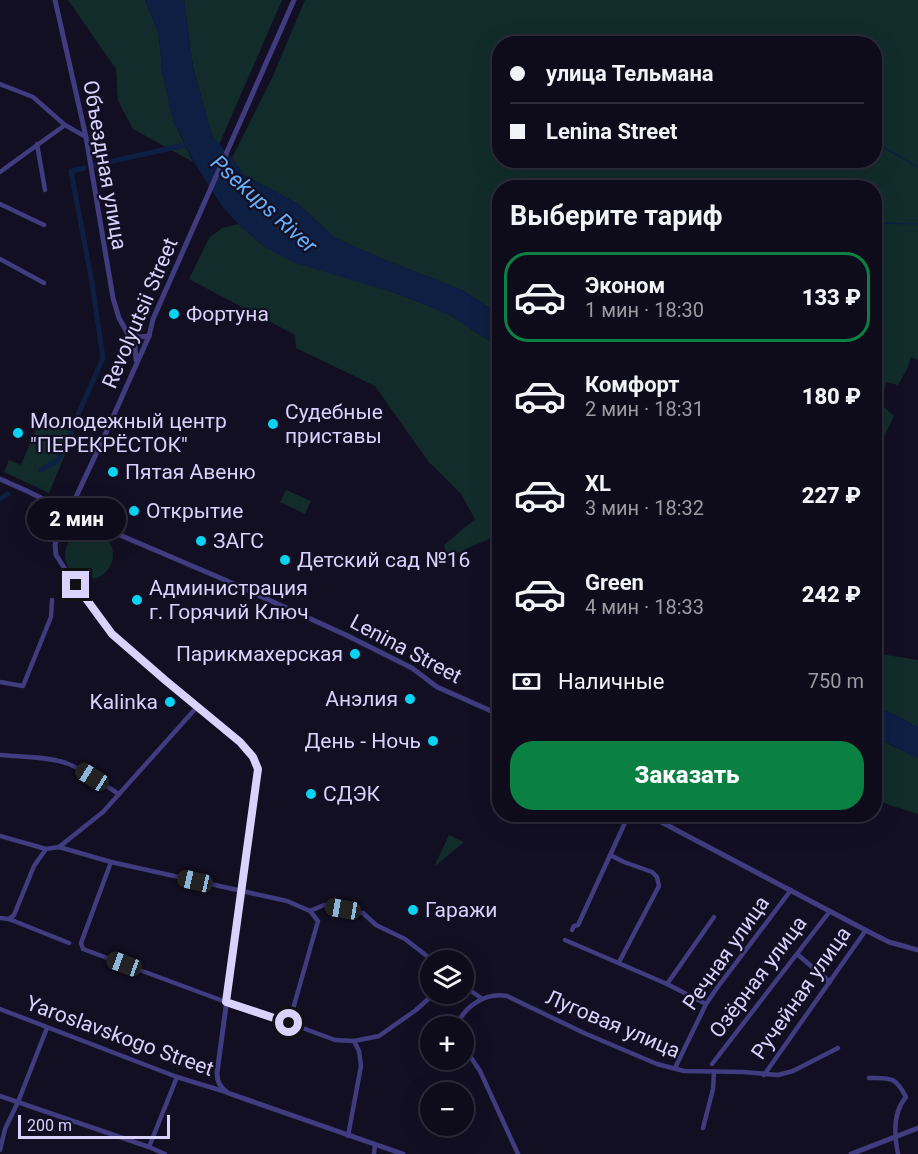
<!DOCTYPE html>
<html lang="ru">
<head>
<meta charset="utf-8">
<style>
  :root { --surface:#0e0b1a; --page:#171423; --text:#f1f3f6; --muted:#9b9ba2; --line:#2e2b39; --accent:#0b8043 }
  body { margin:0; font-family:Roboto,sans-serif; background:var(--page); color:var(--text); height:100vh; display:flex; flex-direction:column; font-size:22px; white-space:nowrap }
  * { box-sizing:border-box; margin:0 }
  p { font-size:20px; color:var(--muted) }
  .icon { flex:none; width:33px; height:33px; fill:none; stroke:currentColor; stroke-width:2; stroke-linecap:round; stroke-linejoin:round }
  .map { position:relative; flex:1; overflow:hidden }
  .drawer { position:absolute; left:492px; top:180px; width:390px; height:642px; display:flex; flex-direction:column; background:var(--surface); border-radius:24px; box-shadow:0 6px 24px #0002,0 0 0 2px var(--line) }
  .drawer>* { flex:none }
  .banner { position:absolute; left:492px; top:36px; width:390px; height:132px; border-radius:24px; box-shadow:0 6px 24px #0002,0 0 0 2px var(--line); display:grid; align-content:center; height:132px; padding:0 18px; background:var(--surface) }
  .tools { position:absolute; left:420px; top:950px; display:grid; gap:12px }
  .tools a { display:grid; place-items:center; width:54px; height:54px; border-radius:50%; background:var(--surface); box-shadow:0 6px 24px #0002,0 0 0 2px var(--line); font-size:30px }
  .scale { position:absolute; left:18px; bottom:15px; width:152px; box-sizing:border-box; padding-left:6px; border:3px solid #d9d2fd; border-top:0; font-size:16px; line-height:21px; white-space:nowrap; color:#d9d2fd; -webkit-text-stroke:4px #130f23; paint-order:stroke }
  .end { position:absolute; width:27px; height:27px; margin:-14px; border:8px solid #d9d2fd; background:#111; box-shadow:0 0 0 3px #111 }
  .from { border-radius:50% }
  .bubble { position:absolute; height:42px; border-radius:21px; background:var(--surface); box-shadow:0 6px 24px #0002,0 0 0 2px var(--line); font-size:20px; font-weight:800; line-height:42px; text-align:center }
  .car { position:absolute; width:18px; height:36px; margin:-18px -9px; border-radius:8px; box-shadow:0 0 4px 2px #0007; background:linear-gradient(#222 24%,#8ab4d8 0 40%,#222 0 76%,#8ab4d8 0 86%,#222 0) }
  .banner b { display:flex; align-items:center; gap:21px; height:57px; font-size:22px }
  .banner b+b { border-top:2px solid var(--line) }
  .banner i { width:15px; height:15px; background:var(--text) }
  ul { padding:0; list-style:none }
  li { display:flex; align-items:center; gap:18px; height:90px; margin:0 12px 9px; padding:0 6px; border:3px solid transparent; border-radius:24px }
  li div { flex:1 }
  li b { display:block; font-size:22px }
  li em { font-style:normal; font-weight:800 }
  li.on { border-color:var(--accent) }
  li>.icon { width:54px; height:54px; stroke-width:1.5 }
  h2 { padding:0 18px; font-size:27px; line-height:72px }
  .pay { display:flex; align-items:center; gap:15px; height:66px; padding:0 18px; font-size:22px }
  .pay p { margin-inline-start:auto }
  .cta { display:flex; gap:12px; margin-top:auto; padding:12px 18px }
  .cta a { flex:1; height:69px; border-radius:24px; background:var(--accent); color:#fff; font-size:24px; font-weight:800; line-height:69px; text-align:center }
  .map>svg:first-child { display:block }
  .green { fill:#122c2c; fill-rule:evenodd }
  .water { fill:#0d1f43 }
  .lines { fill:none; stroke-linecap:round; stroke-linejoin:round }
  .stream { stroke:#0d1f43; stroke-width:1.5 }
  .canal { stroke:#0d1f43; stroke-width:5 }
  .minor { stroke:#413b80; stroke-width:4.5 }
  .tertiary { stroke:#413b80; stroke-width:5 }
  .route { stroke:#d9d2fd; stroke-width:8 }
  .poi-dot { fill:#09d3f3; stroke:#130f23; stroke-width:2 }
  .labels { text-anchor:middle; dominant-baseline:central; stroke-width:4.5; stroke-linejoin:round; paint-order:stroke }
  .street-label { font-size:21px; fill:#d9d2fd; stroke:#130f23 }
  .poi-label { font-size:21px; fill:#d9d2fd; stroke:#130f23; text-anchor:start }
  .water-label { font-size:22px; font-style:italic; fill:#64aff9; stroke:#130f23 }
</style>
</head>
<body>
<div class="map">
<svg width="918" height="1154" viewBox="0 0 918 1154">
  <rect width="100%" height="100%" fill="#130f23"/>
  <g class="green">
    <polygon points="68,0 145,0 159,35 162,71 173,120 193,162 133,129 118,101 116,69"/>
    <polygon points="184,0 282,0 219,145 212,136 193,67"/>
    <path d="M305 0H918V360L911 357 907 369 898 385 886 382 881 404 894 416 875 455 874 188H500L499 314 462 290 390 262 335 238 298 204 244 175 232 158 273 76ZM500 44H874V160H500Z"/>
    <polygon points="238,224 265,247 395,293 449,314 494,344 500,351 499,535 470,547 448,558 444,545 475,519 461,494 428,461 375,386 296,348 295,335 189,279 209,238 222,228"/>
    <polygon points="40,419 74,433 49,493 4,472 9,460 21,465"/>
    <polygon points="286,490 311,501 305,514 280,502"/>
    <circle cx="89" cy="555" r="24"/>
    <polygon points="874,653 918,660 918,728 894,714 875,708"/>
    <polygon points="874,739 878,739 918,758 918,814 889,805 875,798"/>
    <polygon points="449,835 464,842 434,867"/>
  </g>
  <g class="water">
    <polygon points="145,0 184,0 193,67 212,136 232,158 244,175 298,204 335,238 390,262 462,290 499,314 499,351 494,344 449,314 395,293 295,263 265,247 238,224 221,205 194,162 173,120 162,71 159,35"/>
    <polygon points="875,708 894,714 918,728 918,758 879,739 875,739"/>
  </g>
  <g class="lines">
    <g class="stream">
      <polyline points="874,142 918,167"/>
      <polyline points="874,223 918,224"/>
    </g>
    <g class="canal">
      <polyline points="95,165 185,145"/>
      <polyline points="41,470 58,460 103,358 92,283 71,171 84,168"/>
      <polyline points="0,499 8,494"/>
    </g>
    <g class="minor">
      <polyline points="0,84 33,97 65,125"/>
      <polyline points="37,144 45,190"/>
      <polyline points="0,172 65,125 86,137"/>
      <polyline points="0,204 44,225"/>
      <polyline points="0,259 44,283"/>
      <polyline points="0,682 23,686 51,617 52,600"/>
      <path d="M0 755C21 757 45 756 66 763 85 770 102 784 119 794"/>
      <polyline points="0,836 46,849 59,847 111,862 287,901 310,911 324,905 363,913 376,925 405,939 432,960"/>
      <polyline points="59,847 103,812 197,707"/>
      <polyline points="610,855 624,862 652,872 657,877 659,886 619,962"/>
      <polyline points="111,862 81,943 83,949 226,1002 289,1023 335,1040 354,1041 379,1036 416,1010 435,993"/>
      <polyline points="0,918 9,919 69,943"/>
      <polyline points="9,919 14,915 34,866 46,849"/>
      <polyline points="572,930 574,926 578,925 629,814"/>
      <polyline points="565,940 667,984 706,1004"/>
      <polyline points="797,954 830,982"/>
      <polyline points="667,984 714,917"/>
      <polyline points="464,986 481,998"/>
      <polyline points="0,1009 177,1077 226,1092"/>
      <polyline points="289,1023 318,921 310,911"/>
      <path d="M457 1026C464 1006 486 992 507 996L584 1033 657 1064 684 1071 743 1072 778 1075 793 1071 838 1048"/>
      <polyline points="464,1047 480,1071 518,1154"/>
      <polyline points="712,1064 830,911"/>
      <polyline points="675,1068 706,1004 717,988 791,890"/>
      <polyline points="764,1075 866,930"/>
      <path d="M869 1078C891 1078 895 1076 906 1097 893 1112 894 1135 898 1154"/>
      <polyline points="0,1096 149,1147 165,1154"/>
      <polyline points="703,1128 713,1089 714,1072"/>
      <polyline points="348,1136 361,1066 359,1051 354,1041"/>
      <polyline points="149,1147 177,1077"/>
      <polyline points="0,1150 5,1129 18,1102 47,1028"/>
      <polyline points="374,1154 375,1145"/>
    </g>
    <g class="tertiary">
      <polyline points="55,0 86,137 113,298 119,318 135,347 136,360"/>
      <path d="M294 0 153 319 149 336 104 437 60 531 55 545 56 555 65 569 99 619 112 634 165 680 240 742 253 757 258 769 217 1073C217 1082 220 1088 228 1093L403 1154"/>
      <polyline points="129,334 140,337 149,336"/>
      <polyline points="0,479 27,491 94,524 225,580 346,635 412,668 437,687 489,710 500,716"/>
      <polyline points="646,814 873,934 889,942 918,950"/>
      <polyline points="851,1154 918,1128"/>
    </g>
  </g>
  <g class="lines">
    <polyline class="route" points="76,585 112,634 165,680 240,742 253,757 258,769 226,1002 289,1023"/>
  </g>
  <g class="poi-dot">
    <circle cx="174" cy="314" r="6"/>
    <circle cx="273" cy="424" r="6"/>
    <circle cx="18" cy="433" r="6"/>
    <circle cx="113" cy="472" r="6"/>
    <circle cx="134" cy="511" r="6"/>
    <circle cx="201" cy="541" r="6"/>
    <circle cx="285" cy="560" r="6"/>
    <circle cx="137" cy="600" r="6"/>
    <circle cx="355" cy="654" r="6"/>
    <circle cx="410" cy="699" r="6"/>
    <circle cx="170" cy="702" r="6"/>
    <circle cx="433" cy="741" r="6"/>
    <circle cx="311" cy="794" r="6"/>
    <circle cx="413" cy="910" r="6"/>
  </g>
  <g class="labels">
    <g class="street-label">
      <text transform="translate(105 165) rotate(80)">Объездная улица</text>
      <text transform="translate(140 313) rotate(-67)">Revolyutsii Street</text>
      <text transform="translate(406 649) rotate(28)">Lenina Street</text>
      <text transform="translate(726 953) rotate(-55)">Речная улица</text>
      <text transform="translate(758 977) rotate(-53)">Озёрная улица</text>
      <text transform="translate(801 993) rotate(-55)">Ручейная улица</text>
      <text transform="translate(613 1024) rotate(23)">Луговая улица</text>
      <text transform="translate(120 1036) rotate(20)">Yaroslavskogo Street</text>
    </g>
    <g class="poi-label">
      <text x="186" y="314">Фортуна</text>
      <text x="285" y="412">Судебные<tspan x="285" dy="24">приставы</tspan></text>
      <text x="30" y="421">Молодежный центр<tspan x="30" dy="24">"ПЕРЕКРЁСТОК"</tspan></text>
      <text x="125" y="472">Пятая Авеню</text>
      <text x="146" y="511">Открытие</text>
      <text x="213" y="541">ЗАГС</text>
      <text x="297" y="560">Детский сад №16</text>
      <text x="149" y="588">Администрация<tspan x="149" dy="24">г. Горячий Ключ</tspan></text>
      <text x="343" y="654" text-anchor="end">Парикмахерская</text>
      <text x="398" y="699" text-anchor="end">Анэлия</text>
      <text x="158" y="702" text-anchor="end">Kalinka</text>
      <text x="421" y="741" text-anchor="end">День - Ночь</text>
      <text x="323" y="794">СДЭК</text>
      <text x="425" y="910">Гаражи</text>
    </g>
    <g class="water-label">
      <text transform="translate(264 204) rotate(42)">Psekups River</text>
    </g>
  </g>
</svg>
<div class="tools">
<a><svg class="icon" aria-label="layers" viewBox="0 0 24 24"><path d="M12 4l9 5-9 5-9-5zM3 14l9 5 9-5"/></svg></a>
<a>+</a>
<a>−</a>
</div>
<div class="scale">200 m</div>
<i class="end from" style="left:289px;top:1023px"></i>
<i class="end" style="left:76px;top:585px"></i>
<div class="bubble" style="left:27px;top:498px;width:99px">2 мин</div>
<i class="car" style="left:92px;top:777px;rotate:302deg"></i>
<i class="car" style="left:195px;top:881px;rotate:283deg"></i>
<i class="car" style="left:343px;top:909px;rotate:280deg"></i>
<i class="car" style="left:124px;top:964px;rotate:290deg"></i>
<div class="banner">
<b><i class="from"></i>улица Тельмана</b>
<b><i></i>Lenina Street</b>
</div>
<section class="drawer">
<h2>Выберите тариф</h2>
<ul>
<li class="on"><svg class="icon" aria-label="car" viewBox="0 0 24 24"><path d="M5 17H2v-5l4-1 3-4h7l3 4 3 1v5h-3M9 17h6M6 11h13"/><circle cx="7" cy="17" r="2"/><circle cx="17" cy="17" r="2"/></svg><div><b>Эконом</b><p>1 мин · 18:30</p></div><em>133 ₽</em></li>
<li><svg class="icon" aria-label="car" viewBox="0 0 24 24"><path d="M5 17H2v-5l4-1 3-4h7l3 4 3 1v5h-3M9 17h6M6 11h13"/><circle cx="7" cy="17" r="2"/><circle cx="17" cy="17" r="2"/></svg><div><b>Комфорт</b><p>2 мин · 18:31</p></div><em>180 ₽</em></li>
<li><svg class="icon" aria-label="car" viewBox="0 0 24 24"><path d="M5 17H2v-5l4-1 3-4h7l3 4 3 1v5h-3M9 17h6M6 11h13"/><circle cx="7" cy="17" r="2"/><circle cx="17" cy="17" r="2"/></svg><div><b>XL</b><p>3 мин · 18:32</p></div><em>227 ₽</em></li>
<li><svg class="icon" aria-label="car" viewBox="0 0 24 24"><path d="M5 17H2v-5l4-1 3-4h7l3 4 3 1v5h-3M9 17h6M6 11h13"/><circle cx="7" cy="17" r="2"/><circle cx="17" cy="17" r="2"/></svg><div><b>Green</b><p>4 мин · 18:33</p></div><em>242 ₽</em></li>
</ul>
<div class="pay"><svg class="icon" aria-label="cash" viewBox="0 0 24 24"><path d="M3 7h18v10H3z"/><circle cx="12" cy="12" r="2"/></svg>Наличные<p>750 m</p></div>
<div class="cta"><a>Заказать</a></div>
</section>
</div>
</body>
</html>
